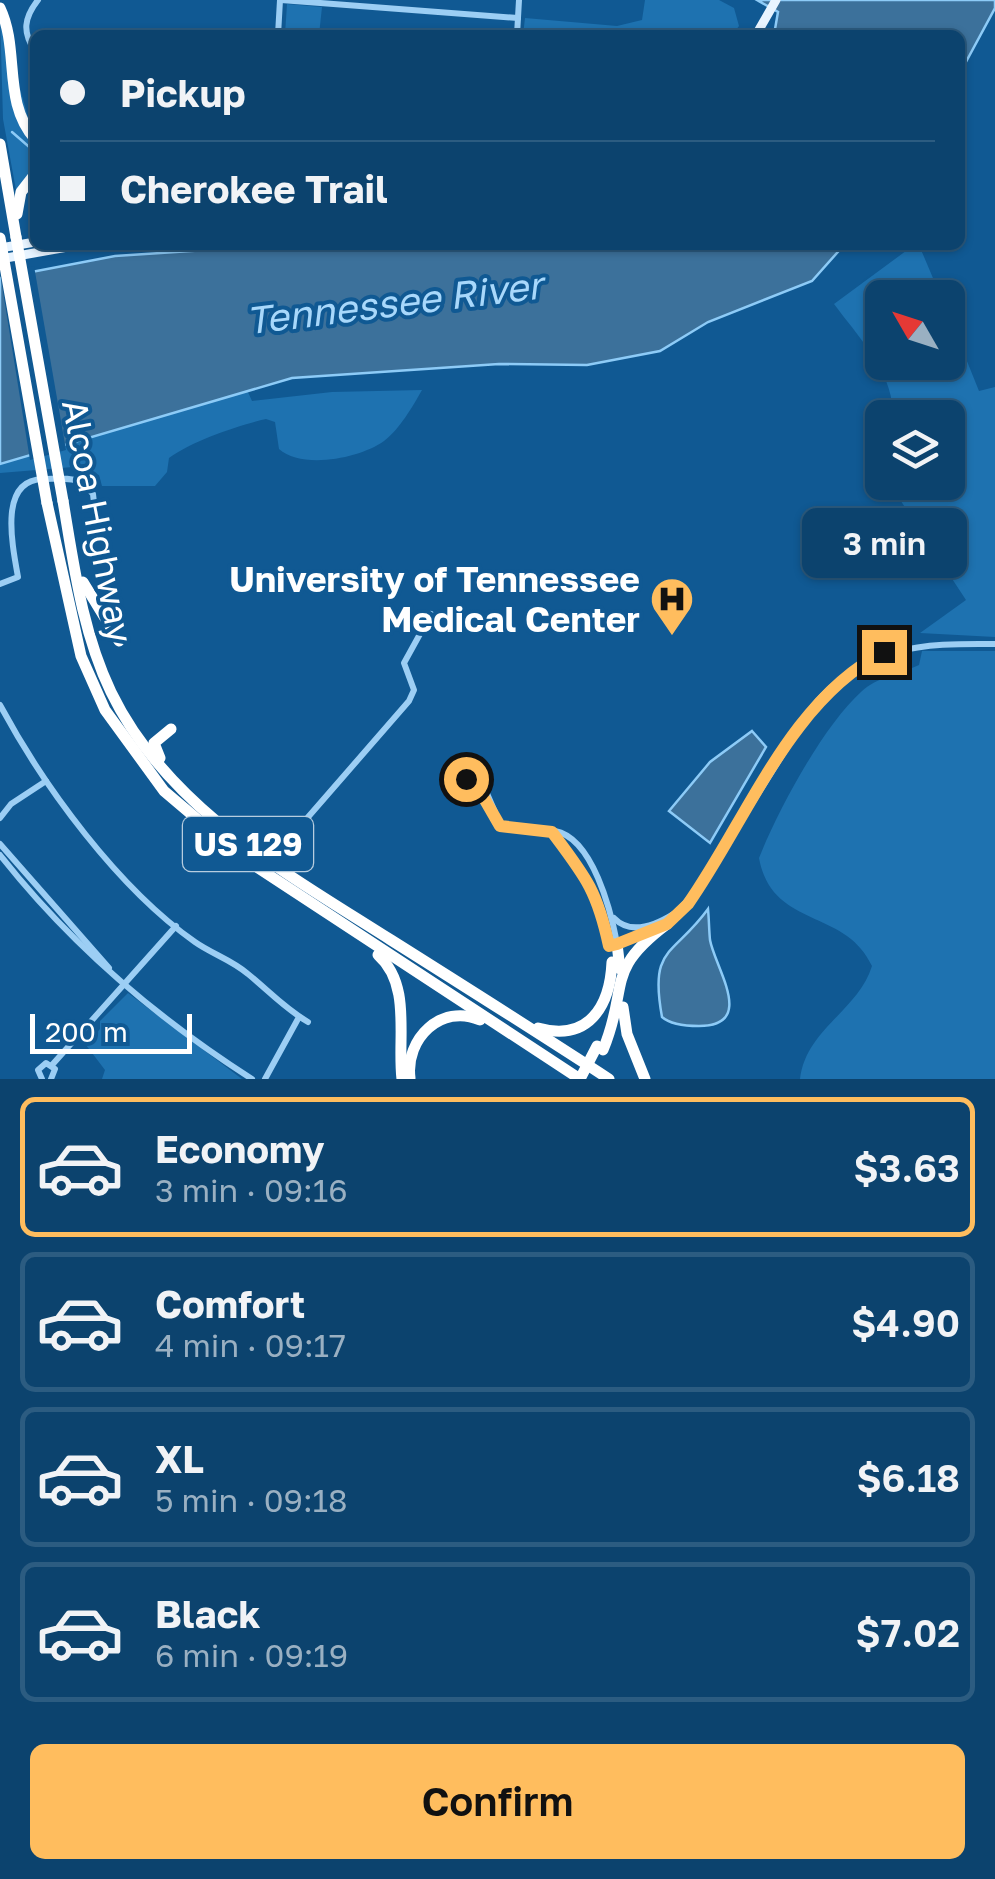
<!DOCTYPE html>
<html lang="en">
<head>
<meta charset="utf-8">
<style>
  :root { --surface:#0c436e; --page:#154a73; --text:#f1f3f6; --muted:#9ab0c2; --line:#2c5c81; --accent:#ffbd5e }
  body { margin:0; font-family:"Golos Text",sans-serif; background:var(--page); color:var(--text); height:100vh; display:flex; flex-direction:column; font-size:38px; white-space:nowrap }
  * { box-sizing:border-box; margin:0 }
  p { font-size:32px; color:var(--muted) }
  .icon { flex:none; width:55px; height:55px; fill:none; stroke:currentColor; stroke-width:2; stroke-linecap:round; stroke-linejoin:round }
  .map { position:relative; height:1079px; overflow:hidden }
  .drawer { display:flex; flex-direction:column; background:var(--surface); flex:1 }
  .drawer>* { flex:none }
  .top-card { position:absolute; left:30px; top:30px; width:935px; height:220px; border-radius:15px; box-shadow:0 2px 8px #0004,0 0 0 2px var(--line); display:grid; align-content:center; height:220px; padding:0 30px; background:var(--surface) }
  .needle { width:65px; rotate:309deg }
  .tools { position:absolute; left:865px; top:280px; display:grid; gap:20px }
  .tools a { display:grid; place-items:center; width:100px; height:100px; border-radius:15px; background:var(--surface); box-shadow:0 2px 8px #0004,0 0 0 2px var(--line); font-size:50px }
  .scale { position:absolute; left:30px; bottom:25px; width:162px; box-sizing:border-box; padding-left:10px; border:5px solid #fff; border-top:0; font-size:28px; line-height:35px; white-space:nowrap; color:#fff; -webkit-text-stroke:8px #105993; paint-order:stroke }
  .end { position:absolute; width:45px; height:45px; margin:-22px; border:12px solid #ffbd5e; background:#111; box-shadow:0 0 0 5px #111 }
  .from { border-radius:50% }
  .bubble { position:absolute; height:70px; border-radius:15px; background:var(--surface); box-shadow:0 2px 8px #0004,0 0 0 2px var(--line); font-size:32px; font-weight:600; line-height:70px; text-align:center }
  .top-card b { display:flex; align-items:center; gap:35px; height:95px; font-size:38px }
  .top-card b+b { border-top:2px solid var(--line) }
  .top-card i { width:25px; height:25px; background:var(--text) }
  ul { padding:18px 0 0; list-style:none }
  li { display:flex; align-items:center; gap:30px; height:140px; margin:0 20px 15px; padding:0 10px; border:5px solid var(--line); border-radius:15px }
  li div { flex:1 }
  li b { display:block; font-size:38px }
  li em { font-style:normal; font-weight:600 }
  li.active { border-color:var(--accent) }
  li>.icon { width:90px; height:90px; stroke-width:1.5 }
  .action { display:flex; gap:20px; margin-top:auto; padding:20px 30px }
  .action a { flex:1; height:115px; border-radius:15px; background:var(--accent); color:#111; font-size:40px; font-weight:600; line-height:115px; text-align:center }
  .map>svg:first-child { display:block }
  .green { fill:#1e72b0 }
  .water { fill:#3c719b; stroke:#8dcbf7; stroke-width:2.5 }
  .pier { fill:#105993 }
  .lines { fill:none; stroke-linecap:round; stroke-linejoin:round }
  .stream { stroke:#8dcbf7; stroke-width:2.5 }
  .minor { stroke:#9ccef4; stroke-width:6 }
  .major { stroke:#e8f4ff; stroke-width:9 }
  .highway { stroke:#fff; stroke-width:11 }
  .highway-bridge { stroke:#fff; stroke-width:11 }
  .route { stroke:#ffbd5e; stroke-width:12 }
  .labels { text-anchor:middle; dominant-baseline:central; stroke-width:8; stroke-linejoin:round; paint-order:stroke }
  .shield { fill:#105993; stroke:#b7cddf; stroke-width:2.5 }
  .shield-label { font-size:32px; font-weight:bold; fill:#fff }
  .street-label { font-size:35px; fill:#fff; stroke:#105993 }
  .poi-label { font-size:35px; font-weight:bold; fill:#fff; stroke:#105993; text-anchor:end }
  .water-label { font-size:38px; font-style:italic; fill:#a8d8fb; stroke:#105993 }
</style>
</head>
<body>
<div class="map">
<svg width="995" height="1079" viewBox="0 0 995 1079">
  <rect width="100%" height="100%" fill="#105993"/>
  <g class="green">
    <polygon points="645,0 719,0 734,8 739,26 732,35 523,35 525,18 617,26 642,20"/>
    <polygon points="287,4 322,7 319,35 285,35"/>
    <path d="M0 15C9 66 35 117 35 169L16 190 3 119Z"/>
    <path d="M914 245H919L941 297 882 298V362H948V314L979 391 995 387V637L920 633 966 600 889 483 948 482V418L892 417C897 377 857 335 834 304Z"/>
    <path d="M247 390 252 401 332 392 422 390C413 406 399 430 384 441 361 458 302 470 279 449L275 422 266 419C239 425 192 441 169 458L167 472 155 486H102L99 475 73 467 0 473V464Z"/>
    <path d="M922 651H995V1079H800C806 1029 858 1011 872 966 846 908 772 929 759 858 778 810 823 726 862 691 876 678 901 673 919 665Z"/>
    <polygon points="128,993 242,1079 102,1079 105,1070 86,1045 100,1029 100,1021"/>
  </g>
  <g class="water">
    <polygon points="757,0 995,0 995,8 960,73 960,35 774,35 778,12"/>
    <polygon points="282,245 844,245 812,281 708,322 660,351 587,365 499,364 292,378 0,464 0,278 115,256"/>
    <polygon points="752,731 766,747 710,843 669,811 710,762"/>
    <path d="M708 909C709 919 709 930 710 940 715 968 757 1026 699 1026 686 1026 671 1025 662 1017 649 946 673 957 708 909Z"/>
  </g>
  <polygon class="pier" points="34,266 66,450 30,460 0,273"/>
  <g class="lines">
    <polyline class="stream" points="12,132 35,152"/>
    <g class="minor">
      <polyline points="281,0 518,18"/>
      <polyline points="278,35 280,0"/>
      <polyline points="517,35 519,0"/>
      <path d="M35 51C22 32 24 18 38 0"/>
      <path d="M0 584 18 577C11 539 0 480 43 479 56 479 70 477 82 482L93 494 96 520"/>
      <path d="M0 705C44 787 118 888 195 942 212 954 232 960 248 974 269 991 284 1008 308 1022"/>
      <polyline points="482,782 495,812"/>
      <path d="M474 783 485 775 477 762 467 765 464 775 477 786 501 826C519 832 536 828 555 831 593 838 611 912 617 943"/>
      <polyline points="0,818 11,804 46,781"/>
      <path d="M552 832C585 876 597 890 609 947L657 928"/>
      <polyline points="289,839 409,701 414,690 404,663 431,614"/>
      <polyline points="0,844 109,968"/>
      <path d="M0 855C71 945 155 1017 252 1079"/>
      <path d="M614 918C631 936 656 925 675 913"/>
      <path d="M668 923 703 882 813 706C863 646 922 643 995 644"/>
      <polyline points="52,1065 176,926"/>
      <polyline points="42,1079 38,1070 46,1063 55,1069 51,1079"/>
      <polyline points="265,1079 299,1017"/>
    </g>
    <g class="major">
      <polyline points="756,35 776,0"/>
      <polyline points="0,248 35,242"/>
      <polyline points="0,259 79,245"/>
    </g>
    <g class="highway">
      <path d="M0 8C20 50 2 102 35 139"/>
      <polyline points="0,144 16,237"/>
      <polyline points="17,214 21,192 35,174"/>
      <path d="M63 501C74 566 82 631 111 692 167 808 286 873 391 940 464 986 537 1032 609 1079"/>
      <polyline points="47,503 81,656 105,710 164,791 243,858 580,1079"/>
      <polyline points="83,582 119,641"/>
      <polyline points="160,758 154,743 171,729"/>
      <polyline points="617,944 620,969"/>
      <path d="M378 955C412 985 397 1039 402 1079"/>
      <polyline points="623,1007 627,1034 645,1079"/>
      <path d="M538 1028C588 1042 610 1007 612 962"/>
      <path d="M603 1050C630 985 603 972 667 924"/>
      <path d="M410 1078C405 1039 441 1003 480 1020"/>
    </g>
    <g class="highway-bridge">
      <polyline points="16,237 63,501"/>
      <polyline points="0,238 47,503"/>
      <polyline points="580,1079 597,1046"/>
    </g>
  </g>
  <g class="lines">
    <path class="route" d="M466 779 477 786 500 826 552 832C585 876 597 890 609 946L617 944 667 924 688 904C747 820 790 700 884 652"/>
  </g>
  <defs>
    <g id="hospital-pin" transform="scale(2.25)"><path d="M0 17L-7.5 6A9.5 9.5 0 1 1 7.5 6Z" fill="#ffbd5e" stroke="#105993"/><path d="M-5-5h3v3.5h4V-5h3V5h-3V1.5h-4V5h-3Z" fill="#111"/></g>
  </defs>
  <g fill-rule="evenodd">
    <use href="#hospital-pin" x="672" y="599"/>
  </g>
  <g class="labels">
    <rect class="shield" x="183" y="817" width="130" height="54" rx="8"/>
    <g class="shield-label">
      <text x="248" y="844">US 129</text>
    </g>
    <g class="street-label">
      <text transform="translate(98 521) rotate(79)">Alcoa Highway</text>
    </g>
    <g class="poi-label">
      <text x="640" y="579">University of Tennessee<tspan x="640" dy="40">Medical Center</tspan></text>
    </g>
    <g class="water-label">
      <text transform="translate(394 302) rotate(-7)">Tennessee River</text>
    </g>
  </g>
</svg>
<div class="tools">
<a><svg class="needle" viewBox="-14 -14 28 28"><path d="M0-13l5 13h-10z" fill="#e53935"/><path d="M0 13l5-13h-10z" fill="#9ab0c2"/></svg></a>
<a><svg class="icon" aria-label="layers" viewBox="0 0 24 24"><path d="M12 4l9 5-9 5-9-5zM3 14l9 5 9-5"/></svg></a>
</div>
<div class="scale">200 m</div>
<i class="end from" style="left:466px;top:779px"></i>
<i class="end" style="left:884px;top:652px"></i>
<div class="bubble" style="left:802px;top:508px;width:165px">3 min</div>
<div class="top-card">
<b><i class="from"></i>Pickup</b>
<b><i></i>Cherokee Trail</b>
</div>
</div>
<section class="drawer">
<ul>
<li class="active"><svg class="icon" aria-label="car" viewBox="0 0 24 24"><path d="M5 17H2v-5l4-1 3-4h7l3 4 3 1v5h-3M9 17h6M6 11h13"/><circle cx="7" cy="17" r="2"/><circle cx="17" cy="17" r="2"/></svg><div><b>Economy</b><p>3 min · 09:16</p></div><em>$3.63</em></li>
<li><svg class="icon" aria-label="car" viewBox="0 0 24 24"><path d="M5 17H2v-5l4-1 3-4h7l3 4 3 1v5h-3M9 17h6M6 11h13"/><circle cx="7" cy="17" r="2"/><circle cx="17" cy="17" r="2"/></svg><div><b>Comfort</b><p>4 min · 09:17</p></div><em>$4.90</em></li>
<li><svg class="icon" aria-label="car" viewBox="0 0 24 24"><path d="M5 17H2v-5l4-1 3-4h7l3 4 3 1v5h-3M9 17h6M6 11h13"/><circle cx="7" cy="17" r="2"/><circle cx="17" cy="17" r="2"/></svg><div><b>XL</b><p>5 min · 09:18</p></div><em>$6.18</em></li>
<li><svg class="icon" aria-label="car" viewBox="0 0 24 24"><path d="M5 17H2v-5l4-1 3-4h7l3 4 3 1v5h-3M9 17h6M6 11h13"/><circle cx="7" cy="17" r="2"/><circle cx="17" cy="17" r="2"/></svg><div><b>Black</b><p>6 min · 09:19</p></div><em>$7.02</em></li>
</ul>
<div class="action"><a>Confirm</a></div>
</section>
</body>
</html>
